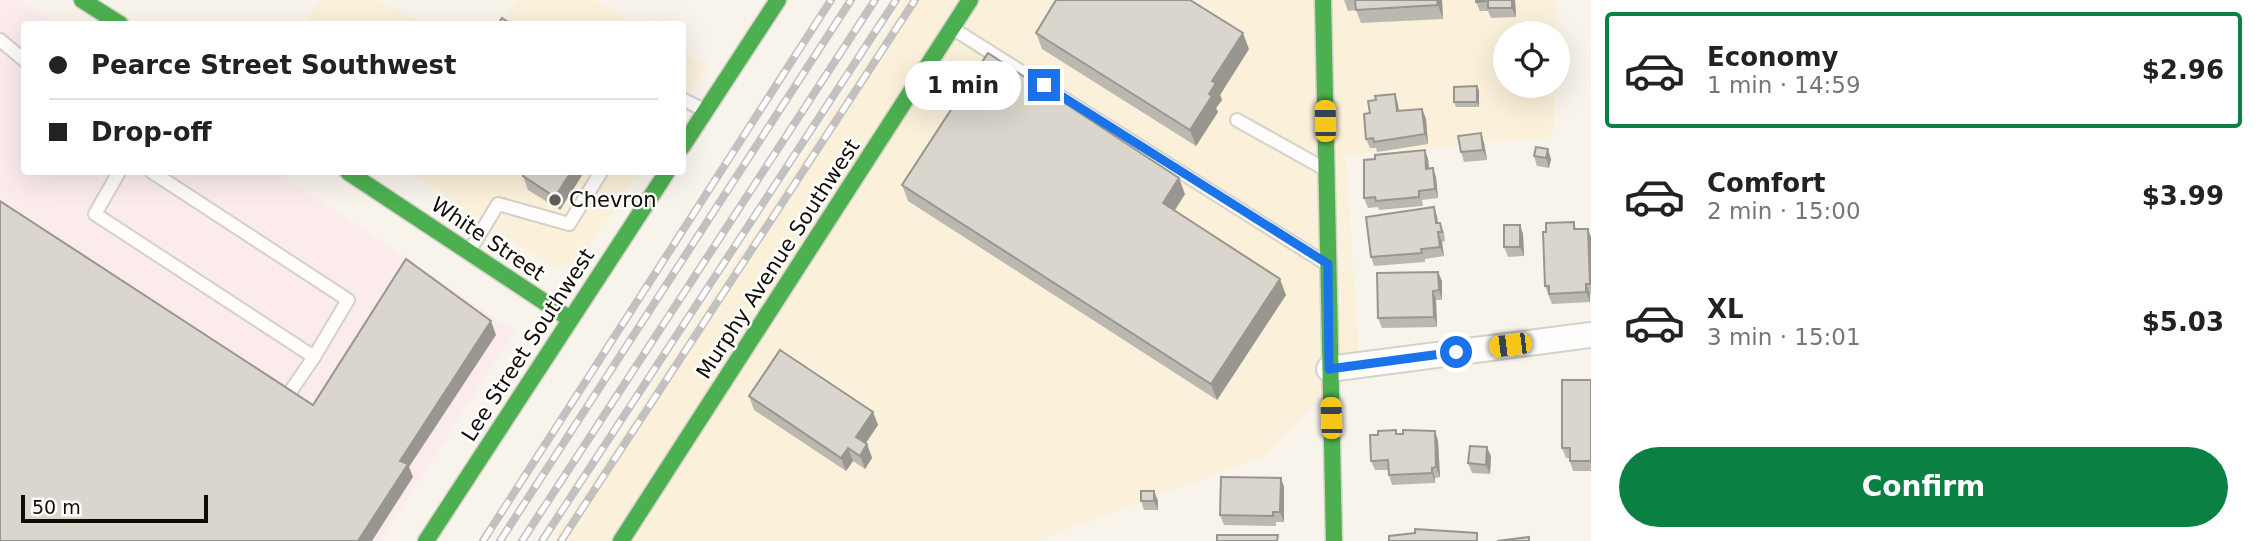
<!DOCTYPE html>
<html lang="en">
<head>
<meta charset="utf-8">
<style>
  :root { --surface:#fff; --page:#f6f6f6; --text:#222; --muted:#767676; --line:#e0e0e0; --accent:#0b8043 }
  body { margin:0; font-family:"DejaVu Sans",sans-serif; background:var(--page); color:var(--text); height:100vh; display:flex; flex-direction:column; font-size:26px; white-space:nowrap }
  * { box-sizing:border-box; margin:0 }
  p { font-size:23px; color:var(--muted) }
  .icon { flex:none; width:38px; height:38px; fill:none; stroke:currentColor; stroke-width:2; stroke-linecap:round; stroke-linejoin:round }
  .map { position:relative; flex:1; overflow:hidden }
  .side { display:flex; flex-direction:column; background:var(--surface); width:665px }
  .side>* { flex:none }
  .banner { position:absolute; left:21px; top:21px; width:665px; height:154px; border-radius:7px; box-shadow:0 7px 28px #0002; display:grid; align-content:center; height:154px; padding:0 28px; background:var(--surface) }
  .buttons { position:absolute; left:1493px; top:21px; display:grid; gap:14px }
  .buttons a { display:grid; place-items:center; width:77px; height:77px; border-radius:50%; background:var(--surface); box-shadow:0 7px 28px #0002; font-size:35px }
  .scale { position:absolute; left:21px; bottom:18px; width:187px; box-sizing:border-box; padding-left:7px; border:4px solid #110c04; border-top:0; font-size:19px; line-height:24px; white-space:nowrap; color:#110c04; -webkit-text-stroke:5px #fff; paint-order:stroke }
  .end { position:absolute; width:32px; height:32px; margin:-16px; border:9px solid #1a73e8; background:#fff; box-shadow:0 0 0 4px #fff }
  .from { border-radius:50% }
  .bubble { position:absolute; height:49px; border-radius:24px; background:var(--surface); box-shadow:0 7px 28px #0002; font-size:23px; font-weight:700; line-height:49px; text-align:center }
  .car { position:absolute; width:21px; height:42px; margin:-21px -10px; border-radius:9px; box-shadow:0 0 5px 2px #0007; background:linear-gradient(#f5c518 24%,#345 0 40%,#f5c518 0 76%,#345 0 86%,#f5c518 0) }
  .banner b { display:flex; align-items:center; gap:24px; height:66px; font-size:26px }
  .banner b+b { border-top:2px solid var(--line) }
  .banner i { width:18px; height:18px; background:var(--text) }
  ul { padding:12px 0 0; list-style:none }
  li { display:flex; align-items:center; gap:21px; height:116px; margin:0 14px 10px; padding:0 14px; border:4px solid transparent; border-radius:7px }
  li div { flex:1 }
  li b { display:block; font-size:26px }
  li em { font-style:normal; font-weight:700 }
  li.current { border-color:var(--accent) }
  li>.icon { width:63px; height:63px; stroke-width:1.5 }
  .button { display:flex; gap:14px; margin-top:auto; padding:14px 28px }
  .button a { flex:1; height:80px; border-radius:42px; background:var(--accent); color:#fff; font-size:28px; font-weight:700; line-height:80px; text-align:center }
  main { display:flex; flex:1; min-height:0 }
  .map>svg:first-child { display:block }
  .built { fill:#fbf0d9 }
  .industrial { fill:#fbebec }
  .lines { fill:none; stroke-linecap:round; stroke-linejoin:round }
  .lane-casing { stroke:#d5d1c8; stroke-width:16 }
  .street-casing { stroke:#d5d1c8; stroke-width:28 }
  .fast-casing { stroke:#d5d1c8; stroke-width:19 }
  .lane { stroke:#fefdfc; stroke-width:12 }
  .street { stroke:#fefdfc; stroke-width:24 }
  .fast { stroke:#4caf50; stroke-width:16 }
  .rail-casing { stroke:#c2c1bf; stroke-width:8 }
  .rail { stroke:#fff; stroke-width:5; stroke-dasharray:16; stroke-linecap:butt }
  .wall { fill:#bbb8b0 }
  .shaded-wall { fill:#999690 }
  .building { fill:#dad6cd; stroke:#999690; stroke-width:2 }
  .route { stroke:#1a73e8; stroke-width:9 }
  .poi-dot { fill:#625d55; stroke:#fff; stroke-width:2.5 }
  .labels { text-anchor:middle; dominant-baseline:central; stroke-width:5; stroke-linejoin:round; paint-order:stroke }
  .poi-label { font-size:21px; fill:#110c04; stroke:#fff; text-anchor:start }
  .street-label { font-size:21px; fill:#110c04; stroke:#fff }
</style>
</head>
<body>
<main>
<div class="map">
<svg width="1591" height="541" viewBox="0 0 1591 541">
  <rect width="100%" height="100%" fill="#f8f4eb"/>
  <g class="built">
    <polygon points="321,0 380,0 423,24 305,24"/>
    <polygon points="517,0 596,0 636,24 501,24"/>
    <polygon points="905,0 1557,0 1556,33 1505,33 1505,86 1555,86 1553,137 1346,155 1359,358 1263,457 1036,541 553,541"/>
    <polygon points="683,52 706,66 683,103"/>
    <polygon points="410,172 638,172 580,261 554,268"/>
  </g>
  <polygon class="industrial" points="0,0 21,0 58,24 24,24 24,172 277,172 515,331 380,541 0,541"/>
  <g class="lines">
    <g class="lane-casing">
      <g id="lane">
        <polyline points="955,30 1325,263"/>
        <polyline points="0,40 24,60"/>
        <polyline points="682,99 702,109"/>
        <polyline points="1237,120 1323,168"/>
        <polyline points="119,172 95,214 314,357 348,300 152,172"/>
        <polyline points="470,250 498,204 569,224 601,172"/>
        <polyline points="286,398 314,357"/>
      </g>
    </g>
    <g class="street-casing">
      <polyline id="street" points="1329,369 1591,335"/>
    </g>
    <g class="fast-casing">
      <g id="fast">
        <polyline points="82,0 120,24"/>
        <polyline points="1323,0 1334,541"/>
        <polyline points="682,147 778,0"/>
        <polyline points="348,172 570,319"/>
        <polyline points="426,541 667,172"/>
        <polyline points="621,541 970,0"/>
      </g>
    </g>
    <use href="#lane" class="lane"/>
    <use href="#street" class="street"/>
    <use href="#fast" class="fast"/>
    <g class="rail-casing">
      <g id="rail">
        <polyline points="483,541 831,0"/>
        <polyline points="500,541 851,0"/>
        <polyline points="522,541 875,0"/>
        <polyline points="542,541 896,0"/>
        <polyline points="561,541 915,0"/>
      </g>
    </g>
    <use href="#rail" class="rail"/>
  </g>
  <g class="wall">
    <polygon points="1344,0 1442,0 1443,19 1361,23 1356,10 1348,11"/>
    <polygon points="1515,0 1516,17 1491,18 1488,11 1480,11 1476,2"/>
    <polygon points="1036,33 1249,49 1220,95 1222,100 1216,108 1218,112 1196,146 1042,49"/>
    <polygon points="1477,86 1479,91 1479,107 1456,107 1454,102"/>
    <polygon points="1398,104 1399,111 1422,109 1426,119 1428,144 1377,152 1376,148 1370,148 1366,139 1370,113"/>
    <polygon points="1481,133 1484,143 1487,160 1464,162 1461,152"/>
    <polygon points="1534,156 1551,159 1549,168 1537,166"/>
    <polygon points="1428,159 1429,168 1436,177 1438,198 1422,200 1423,206 1379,210 1378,207 1368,208 1364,198"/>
    <polygon points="526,172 584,172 560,210 528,190 523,176"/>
    <polygon points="902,185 1185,194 1175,210 1286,295 1217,400 908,201"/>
    <polygon points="1437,216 1438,223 1440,223 1444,232 1445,241 1442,242 1444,256 1425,259 1425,262 1374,266 1371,257"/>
    <polygon points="1574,222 1576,229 1591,237 1591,294 1590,294 1590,302 1552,304 1545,286"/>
    <polygon points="1520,225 1523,234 1524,256 1508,257 1504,247"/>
    <polygon points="1442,281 1442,300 1436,300 1437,327 1382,328 1378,318"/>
    <polygon points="1591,380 1591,471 1573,471 1570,461 1570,458 1566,458 1562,448"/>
    <polygon points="749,396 873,412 878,425 866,443 867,444 872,458 865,469 853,461 846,471 754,410"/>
    <polygon points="1435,431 1438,441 1440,477 1435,478 1435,483 1392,485 1389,475 1388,470 1375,470 1371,461 1398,434"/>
    <polygon points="1491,456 1490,474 1472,473 1468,463"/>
    <polygon points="1281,478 1284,487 1284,522 1276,522 1276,526 1224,525 1220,515"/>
    <polygon points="1141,501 1158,501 1158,510 1144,510"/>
  </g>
  <g class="shaded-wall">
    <polygon points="1437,0 1442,0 1443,19 1438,5"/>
    <polygon points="1512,0 1515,0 1516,17 1512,8"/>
    <polygon points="1243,33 1249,49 1220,95 1222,100 1216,108 1218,112 1196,146 1190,130 1209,94 1212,81"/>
    <polygon points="1477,86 1479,91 1479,107 1477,102"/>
    <polygon points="1395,94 1398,104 1400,121 1397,111"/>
    <polygon points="1422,109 1426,119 1428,144 1425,134"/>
    <polygon points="1481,133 1484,143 1487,160 1483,150"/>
    <polygon points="1548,149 1551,159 1549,168 1546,158"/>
    <polygon points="1425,150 1428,159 1430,178 1426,169"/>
    <polygon points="1433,168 1436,177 1438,198 1435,189"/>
    <polygon points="571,172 584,172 560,210 555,197"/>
    <polygon points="1179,178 1185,194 1169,219 1163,203"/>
    <polygon points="1434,207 1437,216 1439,233 1436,223"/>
    <polygon points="1520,225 1523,234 1524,256 1520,247"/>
    <polygon points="1588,229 1591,237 1591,286 1590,284"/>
    <polygon points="1438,232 1442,242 1444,256 1440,247"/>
    <polygon points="1438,272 1442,281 1442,300 1439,290"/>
    <polygon points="1280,279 1286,295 1217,400 1211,384"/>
    <polygon points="1586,284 1590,294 1590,302 1586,292"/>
    <polygon points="1433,291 1436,300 1437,327 1434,317"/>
    <polygon points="491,321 496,335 409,467 413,477 372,541 358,541 400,461"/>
    <polygon points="873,412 878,425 861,450 856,437"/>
    <polygon points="1435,431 1438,441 1440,477 1436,467"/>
    <polygon points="867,444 872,458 865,469 860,456"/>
    <polygon points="1487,447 1491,456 1490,474 1486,465"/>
    <polygon points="848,448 853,461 846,471 841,458"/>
    <polygon points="1432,468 1435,478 1435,483 1432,473"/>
    <polygon points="1281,478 1284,487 1284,522 1280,512"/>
    <polygon points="1154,491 1158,501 1158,510 1154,501"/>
  </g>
  <g class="building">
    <polygon points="1056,0 1190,0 1243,33 1212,81 1216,83 1209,94 1212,96 1190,130 1036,33"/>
    <polygon points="1355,0 1437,0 1438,5 1356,10"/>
    <polygon points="1476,0 1512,0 1512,8 1488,8 1488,1 1476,2"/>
    <polygon points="502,18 511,24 498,24"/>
    <polygon points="1533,31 1554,32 1554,33 1533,33"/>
    <polygon points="988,53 1179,178 1163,203 1280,279 1211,384 902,185"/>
    <polygon points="1477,86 1477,102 1454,102 1454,87"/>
    <polygon points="1395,94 1397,111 1422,109 1425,134 1374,142 1373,138 1366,139 1364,114 1370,113 1368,101 1376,100 1375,96"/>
    <polygon points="1481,133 1483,150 1461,152 1458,136"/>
    <polygon points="1536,147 1548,149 1546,158 1534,156"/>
    <polygon points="1425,150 1426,169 1433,168 1435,189 1419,191 1419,197 1376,201 1375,197 1364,198 1364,160 1375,159 1375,155"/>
    <polygon points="526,172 571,172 555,197 523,176"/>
    <polygon points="0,201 313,405 406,259 491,321 400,461 408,464 358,541 0,541"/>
    <polygon points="1434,207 1436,223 1440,223 1442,232 1438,232 1440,247 1421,249 1422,253 1371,257 1366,217"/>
    <polygon points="1574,222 1574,229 1588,229 1590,284 1586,284 1586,292 1549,294 1549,286 1545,286 1543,232 1546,232 1546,223"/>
    <rect x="1504" y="225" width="16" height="22"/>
    <polygon points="1438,272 1439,290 1433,291 1434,317 1378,318 1377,273"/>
    <polygon points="780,350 873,412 856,437 867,444 860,456 848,448 841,458 749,396"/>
    <polygon points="1562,380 1591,380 1591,461 1570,461 1570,448 1562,448"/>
    <polygon points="1396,430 1396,434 1403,434 1403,430 1435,431 1436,467 1432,468 1432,473 1389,475 1388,460 1371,461 1370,435 1378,435 1378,431"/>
    <polygon points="1470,446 1487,447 1486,465 1468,463"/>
    <polygon points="1221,477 1281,478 1280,512 1273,512 1273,516 1220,515"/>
    <rect x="1141" y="491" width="13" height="10"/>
    <polygon points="1415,529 1477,533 1477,541 1389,541 1389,536 1415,533"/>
    <polygon points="1217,535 1278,535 1277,541 1217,541"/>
    <polygon points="1529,537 1529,541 1497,541"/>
  </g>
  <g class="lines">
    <polyline class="route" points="1044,85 1328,264 1329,369 1456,352"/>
  </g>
  <circle class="poi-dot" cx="555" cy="200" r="7"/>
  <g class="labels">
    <g class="poi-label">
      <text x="569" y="200">Chevron</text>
    </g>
    <g class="street-label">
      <text transform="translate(488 239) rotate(34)">White Street</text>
      <text transform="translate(778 259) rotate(-57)">Murphy Avenue Southwest</text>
      <text transform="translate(528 345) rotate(-57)">Lee Street Southwest</text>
    </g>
  </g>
</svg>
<div class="buttons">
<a><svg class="icon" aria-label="locate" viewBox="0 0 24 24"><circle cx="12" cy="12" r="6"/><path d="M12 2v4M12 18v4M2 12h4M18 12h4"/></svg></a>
</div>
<div class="scale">50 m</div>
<i class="end from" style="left:1456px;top:352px"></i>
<i class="end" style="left:1044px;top:85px"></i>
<div class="bubble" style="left:905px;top:61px;width:116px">1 min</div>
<i class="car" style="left:1325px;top:121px;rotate:359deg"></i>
<i class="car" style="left:1510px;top:345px;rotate:263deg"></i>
<i class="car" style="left:1331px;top:418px;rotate:358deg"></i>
<div class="banner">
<b><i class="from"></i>Pearce Street Southwest</b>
<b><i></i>Drop-off</b>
</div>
</div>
<section class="side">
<ul>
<li class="current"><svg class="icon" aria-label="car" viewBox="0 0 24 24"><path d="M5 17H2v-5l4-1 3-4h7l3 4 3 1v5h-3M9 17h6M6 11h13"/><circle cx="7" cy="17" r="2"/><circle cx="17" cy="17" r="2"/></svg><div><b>Economy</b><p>1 min · 14:59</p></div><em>$2.96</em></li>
<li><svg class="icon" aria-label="car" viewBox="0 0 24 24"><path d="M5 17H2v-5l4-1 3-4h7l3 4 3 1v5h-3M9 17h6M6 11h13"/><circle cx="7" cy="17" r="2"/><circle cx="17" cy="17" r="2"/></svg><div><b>Comfort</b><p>2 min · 15:00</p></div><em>$3.99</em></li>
<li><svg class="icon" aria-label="car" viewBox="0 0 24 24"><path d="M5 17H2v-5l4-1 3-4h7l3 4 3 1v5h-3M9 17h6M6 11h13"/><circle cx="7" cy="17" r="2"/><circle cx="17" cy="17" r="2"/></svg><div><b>XL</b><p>3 min · 15:01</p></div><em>$5.03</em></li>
</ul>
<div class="button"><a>Confirm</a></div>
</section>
</main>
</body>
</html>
